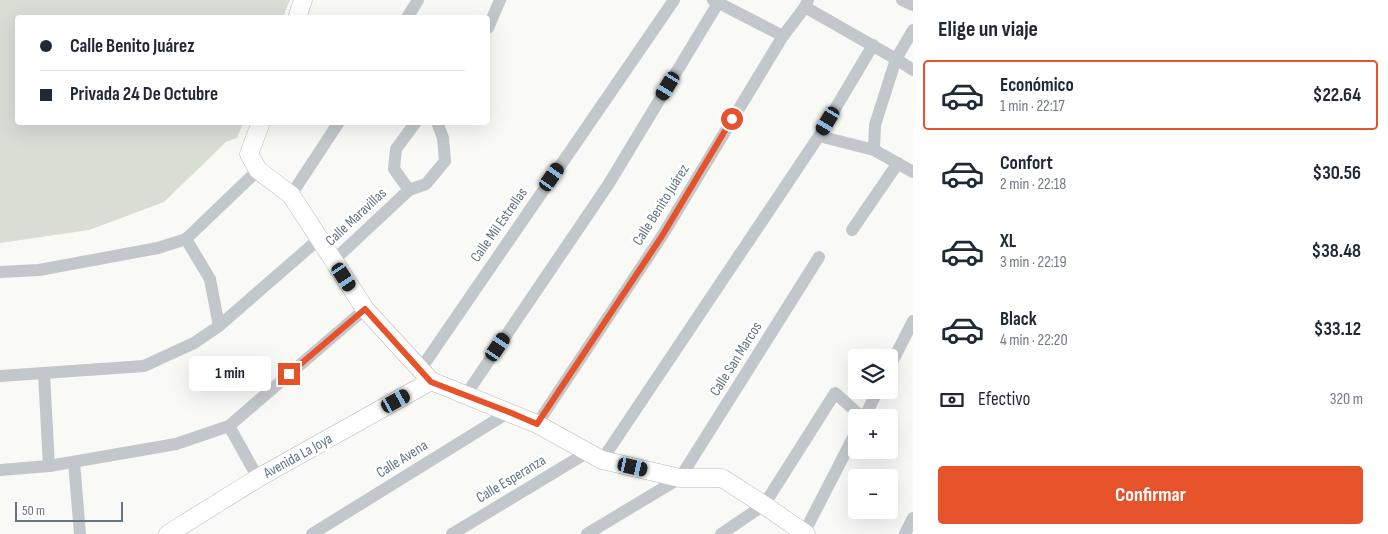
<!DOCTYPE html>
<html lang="es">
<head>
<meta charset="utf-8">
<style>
  :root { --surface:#fff; --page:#f2f2f3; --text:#1f2937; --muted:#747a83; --line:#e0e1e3; --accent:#e6532a }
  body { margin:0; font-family:"Sofia Sans Condensed",sans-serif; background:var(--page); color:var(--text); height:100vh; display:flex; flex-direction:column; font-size:19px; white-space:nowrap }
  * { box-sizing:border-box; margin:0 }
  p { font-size:16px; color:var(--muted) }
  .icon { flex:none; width:28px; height:28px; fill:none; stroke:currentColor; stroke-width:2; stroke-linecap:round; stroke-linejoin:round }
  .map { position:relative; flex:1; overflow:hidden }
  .details { display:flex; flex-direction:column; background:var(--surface); width:475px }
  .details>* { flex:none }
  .top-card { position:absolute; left:15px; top:15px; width:475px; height:110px; border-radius:5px; box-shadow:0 5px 20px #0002; display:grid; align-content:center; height:110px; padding:0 25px; background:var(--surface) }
  .tools { position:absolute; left:848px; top:349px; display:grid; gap:10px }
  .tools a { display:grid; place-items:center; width:50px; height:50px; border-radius:5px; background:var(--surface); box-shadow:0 5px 20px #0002; font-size:25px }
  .scale { position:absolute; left:15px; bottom:12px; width:108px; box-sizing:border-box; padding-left:5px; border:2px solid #637582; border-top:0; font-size:14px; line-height:18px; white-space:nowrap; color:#637582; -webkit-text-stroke:4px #fff; paint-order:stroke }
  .end { position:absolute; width:22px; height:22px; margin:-11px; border:6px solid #e6532a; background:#fff; box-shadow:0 0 0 2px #fff }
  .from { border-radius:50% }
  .bubble { position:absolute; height:35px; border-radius:5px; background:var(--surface); box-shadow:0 5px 20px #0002; font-size:16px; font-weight:700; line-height:35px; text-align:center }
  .car { position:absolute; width:15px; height:30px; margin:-15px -8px; border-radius:6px; box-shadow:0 0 4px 1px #0007; background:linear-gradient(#222 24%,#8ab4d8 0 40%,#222 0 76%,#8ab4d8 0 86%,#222 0) }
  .top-card b { display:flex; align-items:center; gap:18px; height:48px; font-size:19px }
  .top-card b+b { border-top:1px solid var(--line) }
  .top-card i { width:12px; height:12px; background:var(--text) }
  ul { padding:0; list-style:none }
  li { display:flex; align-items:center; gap:15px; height:70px; margin:0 10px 8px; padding:0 15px; border:2px solid transparent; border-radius:5px }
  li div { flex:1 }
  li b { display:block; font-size:19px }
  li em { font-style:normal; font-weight:700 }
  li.selected { border-color:var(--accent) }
  li>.icon { width:45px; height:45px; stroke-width:1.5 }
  h2 { padding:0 25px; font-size:22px; line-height:60px }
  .pay { display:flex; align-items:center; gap:12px; height:55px; padding:0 25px; font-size:19px }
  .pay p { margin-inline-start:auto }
  .cta { display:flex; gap:10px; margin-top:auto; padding:10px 25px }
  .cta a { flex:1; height:58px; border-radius:5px; background:var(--accent); color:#fff; font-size:20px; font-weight:700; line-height:58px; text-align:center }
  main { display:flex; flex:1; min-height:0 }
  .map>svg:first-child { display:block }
  .green { fill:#d9ded5 }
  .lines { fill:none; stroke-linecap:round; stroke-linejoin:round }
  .secondary-casing { stroke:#b4bbbf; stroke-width:19 }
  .minor { stroke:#c2c7cb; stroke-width:12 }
  .secondary { stroke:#fff; stroke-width:18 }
  .route { stroke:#e6532a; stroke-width:6 }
  .labels { text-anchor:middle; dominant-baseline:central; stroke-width:5; stroke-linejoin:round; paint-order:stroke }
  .street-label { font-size:15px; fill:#637582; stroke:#fff }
</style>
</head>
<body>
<main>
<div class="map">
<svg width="913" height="534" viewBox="0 0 913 534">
  <rect width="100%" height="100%" fill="#f9f9f6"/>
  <polygon class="green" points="0,0 290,0 283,17 18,18 18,122 243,123 237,138 226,142 164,202 89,230 0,243"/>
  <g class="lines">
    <g class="secondary-casing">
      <g id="secondary">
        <polyline points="297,18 303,0"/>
        <polyline points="261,122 249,154 258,170 291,195 365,309 431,381 537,424 602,460 680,478 722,478 764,505 806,534"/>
        <polyline points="168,534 258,478 431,381"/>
      </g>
    </g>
    <g class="minor">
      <polyline points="713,0 783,36"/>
      <polyline points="902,0 913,5"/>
      <polyline points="805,7 896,59 913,70"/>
      <polyline points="407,18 418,0"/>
      <polyline points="488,28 500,0"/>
      <polyline points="819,136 874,150 913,172"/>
      <polyline points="874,150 875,125 896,59 913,30"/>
      <polyline points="409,190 426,184 445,161 443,138 437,122"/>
      <polyline points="291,195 339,122"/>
      <polyline points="852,230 898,163"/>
      <polyline points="186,239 210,279 219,326"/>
      <polyline points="333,261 409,190 394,169 396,149 416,122"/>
      <polyline points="0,272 39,270 158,248 186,239 258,170"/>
      <polyline points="889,368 913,321"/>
      <polyline points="420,370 674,0"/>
      <polyline points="44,374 49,466"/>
      <polyline points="0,376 144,366 194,343 219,326 319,239"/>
      <polyline points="465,396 608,185 720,0"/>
      <polyline points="864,418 878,390"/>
      <polyline points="537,424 662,236 783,36 805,7 808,0"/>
      <polyline points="229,426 258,478"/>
      <polyline points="602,460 819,136 873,45"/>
      <polyline points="74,462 80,534"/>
      <polyline points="0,470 49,466 176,444 229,426 365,309"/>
      <polyline points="804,533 856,432"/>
      <polyline points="312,534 509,412"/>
      <polyline points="452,534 588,452"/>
      <polyline points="587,534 680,478 819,257"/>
      <polyline points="721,534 764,505 835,393 863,418"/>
      <polyline points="905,534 913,518"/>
    </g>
    <use href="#secondary" class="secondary"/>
  </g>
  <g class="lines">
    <polyline class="route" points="289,374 365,309 431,382 509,412 537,424 662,236 732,119"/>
  </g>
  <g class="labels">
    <g class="street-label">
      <text transform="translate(661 205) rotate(-58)">Calle Benito Juárez</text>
      <text transform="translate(356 217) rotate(-43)">Calle Maravillas</text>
      <text transform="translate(499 225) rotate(-55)">Calle Mil Estrellas</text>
      <text transform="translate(736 359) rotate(-58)">Calle San Marcos</text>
      <text transform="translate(298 456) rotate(-29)">Avenida La Joya</text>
      <text transform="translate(402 459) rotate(-32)">Calle Avena</text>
      <text transform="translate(511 479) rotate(-31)">Calle Esperanza</text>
    </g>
  </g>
</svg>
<div class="tools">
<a><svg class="icon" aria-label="layers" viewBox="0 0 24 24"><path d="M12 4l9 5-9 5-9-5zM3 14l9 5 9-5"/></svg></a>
<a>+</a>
<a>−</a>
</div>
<div class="scale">50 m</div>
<i class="end from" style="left:732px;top:119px"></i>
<i class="end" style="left:289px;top:374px"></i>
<div class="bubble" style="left:189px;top:356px;width:82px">1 min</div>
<i class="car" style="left:668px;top:86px;rotate:211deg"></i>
<i class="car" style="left:828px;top:121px;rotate:211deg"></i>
<i class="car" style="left:552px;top:177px;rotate:35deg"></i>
<i class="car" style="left:344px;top:277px;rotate:147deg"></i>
<i class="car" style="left:498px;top:347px;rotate:34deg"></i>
<i class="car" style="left:396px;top:401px;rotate:61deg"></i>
<i class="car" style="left:633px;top:467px;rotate:103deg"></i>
<div class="top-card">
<b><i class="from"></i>Calle Benito Juárez</b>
<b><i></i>Privada 24 De Octubre</b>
</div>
</div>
<section class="details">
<h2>Elige un viaje</h2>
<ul>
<li class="selected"><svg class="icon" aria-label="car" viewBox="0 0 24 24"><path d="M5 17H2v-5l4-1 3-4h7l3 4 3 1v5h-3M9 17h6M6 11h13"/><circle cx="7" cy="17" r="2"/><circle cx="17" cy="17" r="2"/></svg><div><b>Económico</b><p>1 min · 22:17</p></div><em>$22.64</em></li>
<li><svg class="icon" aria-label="car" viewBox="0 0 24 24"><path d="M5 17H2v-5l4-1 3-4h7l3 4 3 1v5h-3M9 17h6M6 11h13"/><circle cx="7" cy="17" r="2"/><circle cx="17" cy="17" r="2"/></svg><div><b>Confort</b><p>2 min · 22:18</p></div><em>$30.56</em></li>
<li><svg class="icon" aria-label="car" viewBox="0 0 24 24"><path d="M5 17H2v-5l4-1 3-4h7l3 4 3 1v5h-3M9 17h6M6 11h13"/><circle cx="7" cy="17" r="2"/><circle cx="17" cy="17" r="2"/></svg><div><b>XL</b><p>3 min · 22:19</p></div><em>$38.48</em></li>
<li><svg class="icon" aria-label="car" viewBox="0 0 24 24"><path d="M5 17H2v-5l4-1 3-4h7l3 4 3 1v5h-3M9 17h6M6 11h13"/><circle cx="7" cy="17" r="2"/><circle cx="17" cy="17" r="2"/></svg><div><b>Black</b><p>4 min · 22:20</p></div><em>$33.12</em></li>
</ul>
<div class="pay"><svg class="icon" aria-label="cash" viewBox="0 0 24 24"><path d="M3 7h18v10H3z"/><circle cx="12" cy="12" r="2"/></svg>Efectivo<p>320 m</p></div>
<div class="cta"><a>Confirmar</a></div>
</section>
</main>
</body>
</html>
